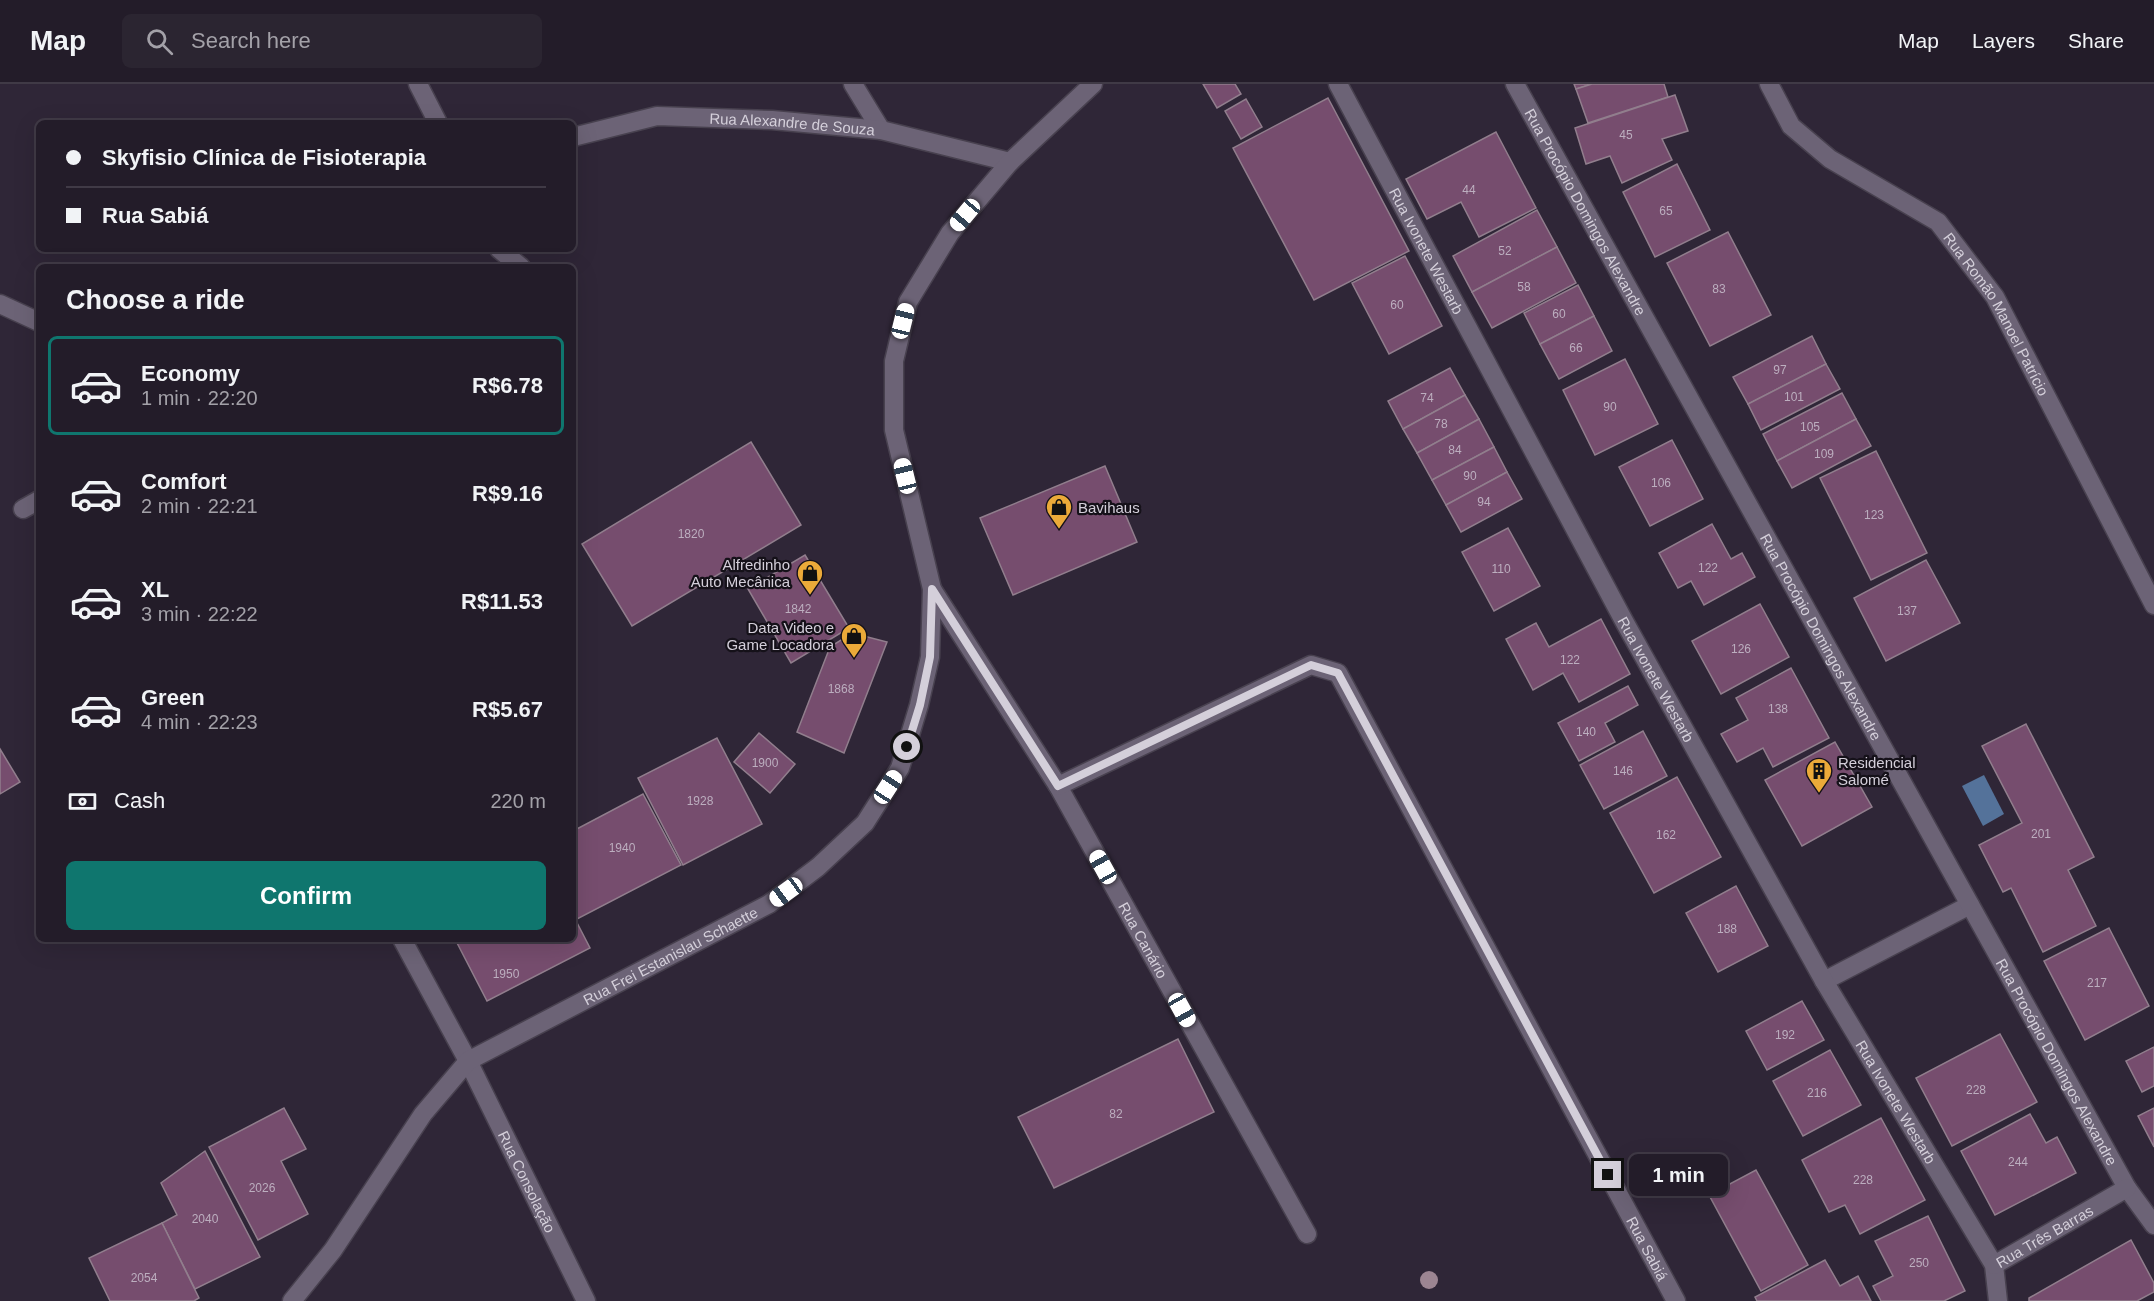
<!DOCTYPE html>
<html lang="en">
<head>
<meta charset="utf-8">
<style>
  :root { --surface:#231c29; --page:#2b2531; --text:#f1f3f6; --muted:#a3a1a8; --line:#403a46; --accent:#0f766e }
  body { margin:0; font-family:Arial,sans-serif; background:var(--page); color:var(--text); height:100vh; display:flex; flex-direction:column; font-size:22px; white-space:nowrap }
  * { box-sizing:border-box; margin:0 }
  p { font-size:20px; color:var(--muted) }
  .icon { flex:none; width:33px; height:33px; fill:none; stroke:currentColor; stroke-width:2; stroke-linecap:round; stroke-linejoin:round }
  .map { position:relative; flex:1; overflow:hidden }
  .side { position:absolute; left:36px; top:180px; width:540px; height:678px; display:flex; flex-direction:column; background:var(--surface); border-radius:9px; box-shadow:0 6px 24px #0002,0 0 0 2px var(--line) }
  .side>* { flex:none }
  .hud { position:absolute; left:36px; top:36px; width:540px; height:132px; border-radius:9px; box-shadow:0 6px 24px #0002,0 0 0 2px var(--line); display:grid; align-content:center; height:132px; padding:0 30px; background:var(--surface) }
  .end { position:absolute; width:27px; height:27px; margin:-14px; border:8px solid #d4cfda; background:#111; box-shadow:0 0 0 3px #111 }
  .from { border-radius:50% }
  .bubble { position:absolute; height:42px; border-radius:9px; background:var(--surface); box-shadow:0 6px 24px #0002,0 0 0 2px var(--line); font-size:20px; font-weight:700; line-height:42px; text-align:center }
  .car { position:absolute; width:18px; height:36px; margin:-18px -9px; border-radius:8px; box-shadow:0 0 4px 2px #0007; background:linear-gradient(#fff 24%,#345 0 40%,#fff 0 76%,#345 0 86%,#fff 0) }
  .hud b { display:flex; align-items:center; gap:21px; height:57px; font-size:22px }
  .hud b+b { border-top:2px solid var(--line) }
  .hud i { width:15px; height:15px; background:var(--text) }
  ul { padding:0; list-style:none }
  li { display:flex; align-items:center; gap:18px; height:99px; margin:0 12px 9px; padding:0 18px; border:3px solid transparent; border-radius:9px }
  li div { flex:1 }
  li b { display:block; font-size:22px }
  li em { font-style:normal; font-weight:700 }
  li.on { border-color:var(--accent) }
  li>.icon { width:54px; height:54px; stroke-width:1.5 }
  h2 { padding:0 30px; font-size:27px; line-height:72px }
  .pay { display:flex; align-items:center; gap:15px; height:66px; padding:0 30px; font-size:22px }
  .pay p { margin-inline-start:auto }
  .primary-button { display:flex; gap:12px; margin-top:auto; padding:12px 30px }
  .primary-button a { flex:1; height:69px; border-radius:9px; background:var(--accent); color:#fff; font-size:24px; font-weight:700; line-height:69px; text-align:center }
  header { display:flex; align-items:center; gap:36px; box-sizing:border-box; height:84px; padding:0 30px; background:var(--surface); border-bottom:2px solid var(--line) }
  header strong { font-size:28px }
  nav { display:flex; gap:33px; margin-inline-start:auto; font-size:21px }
  .search { width:420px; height:54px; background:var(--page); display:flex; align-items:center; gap:15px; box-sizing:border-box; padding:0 21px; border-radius:9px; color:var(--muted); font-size:22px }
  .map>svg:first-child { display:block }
  .water { fill:#54729a }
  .building { fill:#764d6e; stroke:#917e8d; stroke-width:1.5 }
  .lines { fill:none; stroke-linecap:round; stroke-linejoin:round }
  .service-casing { stroke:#48414f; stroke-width:21 }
  .minor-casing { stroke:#48414f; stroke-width:21 }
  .secondary-casing { stroke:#48414f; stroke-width:21 }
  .service { stroke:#6c6376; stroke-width:18 }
  .minor { stroke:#6c6376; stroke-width:18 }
  .secondary { stroke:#6c6376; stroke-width:18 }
  .tree { fill:#9c8592 }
  .route { stroke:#d4cfda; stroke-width:8 }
  .labels { text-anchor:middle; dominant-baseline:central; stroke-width:4.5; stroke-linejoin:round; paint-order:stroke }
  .number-label { font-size:12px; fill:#bcaebf }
  .street-label { font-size:15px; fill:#d4cfda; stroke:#151119 }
  .poi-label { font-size:15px; fill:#d4cfda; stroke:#151119; text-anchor:start }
</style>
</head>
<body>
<header>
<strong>Map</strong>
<div class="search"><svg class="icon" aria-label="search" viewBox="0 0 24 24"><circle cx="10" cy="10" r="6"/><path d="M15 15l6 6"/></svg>Search here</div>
<nav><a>Map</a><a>Layers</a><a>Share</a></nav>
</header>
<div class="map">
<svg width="2154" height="1217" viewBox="0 0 2154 1217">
  <rect width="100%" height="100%" fill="#2f2637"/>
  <polygon class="water" points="1984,691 2004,730 1983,742 1962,702"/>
  <g class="building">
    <polygon points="1203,0 1235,0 1241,10 1217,24"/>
    <polygon points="1574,0 1592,0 1576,5"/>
    <polygon points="1592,0 1664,0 1668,13 1588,39 1576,5"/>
    <polygon points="1675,11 1688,47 1662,55 1672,76 1622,99 1610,72 1586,80 1575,44"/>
    <polygon points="1328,14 1409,167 1314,216 1233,64"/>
    <polygon points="1246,15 1262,43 1241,55 1225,27"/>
    <polygon points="1496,48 1536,124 1479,153 1461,118 1427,135 1406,95"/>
    <polygon points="1677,80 1710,146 1655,173 1623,108"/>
    <polygon points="1537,126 1557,163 1472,208 1453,172"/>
    <polygon points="1728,148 1771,231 1710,262 1667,179"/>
    <polygon points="1557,163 1576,199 1492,244 1472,208"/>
    <polygon points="1405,172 1442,242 1389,270 1352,199"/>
    <polygon points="1578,201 1594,232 1540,260 1524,229"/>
    <polygon points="1594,232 1612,267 1559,295 1540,260"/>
    <polygon points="1812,252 1826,280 1748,320 1733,293"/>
    <polygon points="1625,275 1658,340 1595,371 1563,306"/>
    <polygon points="1826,280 1840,305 1761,346 1748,320"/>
    <polygon points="1450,284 1465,311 1403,345 1388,317"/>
    <polygon points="1842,309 1856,335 1777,377 1763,350"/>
    <polygon points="1465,311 1479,335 1417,369 1403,345"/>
    <polygon points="1479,335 1494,363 1432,396 1417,369"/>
    <polygon points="1856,335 1871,362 1792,404 1777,377"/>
    <polygon points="1672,356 1703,415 1650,442 1619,383"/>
    <polygon points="751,358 801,441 632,542 582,460"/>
    <polygon points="1494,363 1507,388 1446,421 1432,396"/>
    <polygon points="1876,367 1927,469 1871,496 1820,394"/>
    <polygon points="1105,382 1137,458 1013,511 980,434"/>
    <polygon points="1507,388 1522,415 1461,448 1446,421"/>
    <polygon points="1712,440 1731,475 1742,469 1755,493 1704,521 1691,497 1678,504 1659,469"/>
    <polygon points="1508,444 1540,502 1494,527 1462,468"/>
    <polygon points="805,471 849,544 791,579 748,505"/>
    <polygon points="1926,476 1960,539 1886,577 1854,514"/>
    <polygon points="1760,520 1789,573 1721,610 1692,557"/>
    <polygon points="1601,535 1630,590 1579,618 1563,589 1533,606 1506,555 1536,539 1549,563"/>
    <polygon points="852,549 887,558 844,669 797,648 830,563"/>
    <polygon points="1791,584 1829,654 1773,683 1763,664 1737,678 1721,650 1748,636 1736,614"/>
    <polygon points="1628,602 1638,621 1605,639 1615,658 1579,677 1558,639"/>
    <polygon points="2026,640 2094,773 2068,786 2096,842 2043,868 2011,804 2003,808 1979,761 2022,739 1982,662"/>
    <polygon points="1643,647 1667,692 1604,725 1580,681"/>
    <polygon points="759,649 795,680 770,709 734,678"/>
    <polygon points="717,654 762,740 683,781 638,694"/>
    <polygon points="1835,658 1872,723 1802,762 1765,696"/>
    <polygon points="0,665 20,698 0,710"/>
    <polygon points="1677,693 1721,773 1654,809 1610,729"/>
    <polygon points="643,710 681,781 577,835 573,827 573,747"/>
    <polygon points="1736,802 1768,862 1718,888 1686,829"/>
    <polygon points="573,831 590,864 487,917 455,855 573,855"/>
    <polygon points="2109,844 2149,922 2085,956 2044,877"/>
    <polygon points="1802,917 1824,956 1767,986 1746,947"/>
    <polygon points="2000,950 2037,1018 1952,1062 1916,994"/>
    <polygon points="1178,955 1214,1028 1054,1104 1018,1033"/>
    <polygon points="2154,963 2154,1002 2142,1008 2126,977"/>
    <polygon points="1830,966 1861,1021 1803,1052 1773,997"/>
    <polygon points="284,1024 306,1065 281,1077 308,1130 258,1156 209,1063"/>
    <polygon points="2154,1024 2154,1063 2138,1032"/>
    <polygon points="2030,1030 2046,1059 2057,1053 2076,1089 1995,1131 1961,1067"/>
    <polygon points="1881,1034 1925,1116 1860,1150 1845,1121 1829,1128 1802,1076"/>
    <polygon points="205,1067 260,1173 195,1205 162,1139 177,1131 161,1099"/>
    <polygon points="1756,1086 1808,1181 1761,1207 1709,1111"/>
    <polygon points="1928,1132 1965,1207 1944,1217 1881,1217 1873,1202 1893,1192 1875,1157"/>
    <polygon points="162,1139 199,1214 194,1217 110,1217 89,1174"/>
    <polygon points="2131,1156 2154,1199 2154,1208 2137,1217 2029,1217 2029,1214"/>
    <polygon points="1825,1176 1840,1202 1858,1192 1871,1217 1757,1217 1755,1213"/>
  </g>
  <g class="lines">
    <g class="service-casing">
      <g id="service">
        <polyline points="23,425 39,416"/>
        <polyline points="1824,897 1970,821"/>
      </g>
    </g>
    <g class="minor-casing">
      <g id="minor">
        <polyline points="418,0 438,39"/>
        <polyline points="853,0 881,46"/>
        <path id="s1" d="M1338 0 1624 537 1824 897 1994 1181 1998 1217"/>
        <path id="s2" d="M1515 0 2127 1104 2154 1141"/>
        <path id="s3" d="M1769 0 1791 42 1830 75 1938 138 1995 213 2154 521"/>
        <path id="s4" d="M573 53 657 32 772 36 881 46 1010 78"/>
        <polyline points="499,165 521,183"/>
        <polyline points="0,220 39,238"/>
        <path id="s5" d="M932 505 1058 702 1307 1150"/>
        <path id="s6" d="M1058 702 1311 581 1338 589 1676 1217"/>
        <path id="s7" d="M402 855 468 977 586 1217"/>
        <path id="s8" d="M1994 1181 2127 1104"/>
      </g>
    </g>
    <g class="secondary-casing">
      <g id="secondary">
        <path id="s9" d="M292 1217 333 1166 423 1030 468 977 769 820 818 783 865 739 900 684 919 621 930 573 932 505 894 346V277L908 218 950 149 1010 78 1093 0"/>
      </g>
    </g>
    <use href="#service" class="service"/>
    <use href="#minor" class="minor"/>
    <use href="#secondary" class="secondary"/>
  </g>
  <circle class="tree" cx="1429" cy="1196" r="9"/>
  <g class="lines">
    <polyline class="route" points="907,663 920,621 930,573 932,505 1058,702 1311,581 1338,589 1608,1091"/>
  </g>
  <defs>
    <g id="shop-pin" transform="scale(1.35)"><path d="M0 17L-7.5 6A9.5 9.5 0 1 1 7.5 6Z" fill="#ebaa39" stroke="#151119"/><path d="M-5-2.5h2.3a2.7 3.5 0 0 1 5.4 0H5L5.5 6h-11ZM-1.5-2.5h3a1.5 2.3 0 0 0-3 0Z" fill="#111"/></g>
    <g id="building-pin" transform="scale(1.35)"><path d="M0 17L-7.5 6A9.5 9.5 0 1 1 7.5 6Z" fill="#ebaa39" stroke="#151119"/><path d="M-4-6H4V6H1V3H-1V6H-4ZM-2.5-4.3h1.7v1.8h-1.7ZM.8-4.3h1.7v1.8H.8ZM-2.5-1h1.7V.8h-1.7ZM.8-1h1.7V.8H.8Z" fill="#111"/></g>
  </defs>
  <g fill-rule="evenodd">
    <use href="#shop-pin" x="1059" y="423"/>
    <use href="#shop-pin" x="810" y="489"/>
    <use href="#shop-pin" x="854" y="552"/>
    <use href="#building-pin" x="1819" y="687"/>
  </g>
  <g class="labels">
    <g class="number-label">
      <text x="1626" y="51">45</text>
      <text x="1469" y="106">44</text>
      <text x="1666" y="127">65</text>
      <text x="1505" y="167">52</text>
      <text x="1524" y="203">58</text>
      <text x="1719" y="205">83</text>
      <text x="1397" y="221">60</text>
      <text x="1559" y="230">60</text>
      <text x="1576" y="264">66</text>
      <text x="1780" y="286">97</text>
      <text x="1794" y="313">101</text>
      <text x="1427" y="314">74</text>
      <text x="1610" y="323">90</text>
      <text x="1441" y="340">78</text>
      <text x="1810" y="343">105</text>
      <text x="1455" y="366">84</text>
      <text x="1824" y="370">109</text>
      <text x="1470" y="392">90</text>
      <text x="1661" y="399">106</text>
      <text x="1484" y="418">94</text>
      <text x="1874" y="431">123</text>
      <text x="691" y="450">1820</text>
      <text x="1708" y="484">122</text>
      <text x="1501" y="485">110</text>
      <text x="798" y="525">1842</text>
      <text x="1907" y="527">137</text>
      <text x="1741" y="565">126</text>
      <text x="1570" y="576">122</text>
      <text x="841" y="605">1868</text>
      <text x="1778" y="625">138</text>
      <text x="1586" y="648">140</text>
      <text x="765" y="679">1900</text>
      <text x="1623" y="687">146</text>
      <text x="700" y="717">1928</text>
      <text x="2041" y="750">201</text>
      <text x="1666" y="751">162</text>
      <text x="622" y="764">1940</text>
      <text x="1727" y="845">188</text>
      <text x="506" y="890">1950</text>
      <text x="2097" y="899">217</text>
      <text x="1785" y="951">192</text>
      <text x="1976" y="1006">228</text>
      <text x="1817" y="1009">216</text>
      <text x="1116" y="1030">82</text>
      <text x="2018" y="1078">244</text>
      <text x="1863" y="1096">228</text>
      <text x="262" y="1104">2026</text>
      <text x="205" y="1135">2040</text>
      <text x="1919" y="1179">250</text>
      <text x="144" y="1194">2054</text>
    </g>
    <g class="street-label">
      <text stroke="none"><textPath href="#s4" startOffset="222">Rua Alexandre de Souza</textPath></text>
      <text stroke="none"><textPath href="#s2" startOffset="146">Rua Procópio Domingos Alexandre</textPath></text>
      <text stroke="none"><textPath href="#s1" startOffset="189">Rua Ivonete Westarb</textPath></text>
      <text stroke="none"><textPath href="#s3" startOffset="333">Rua Romão Manoel Patrício</textPath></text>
      <text stroke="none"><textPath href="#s2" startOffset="632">Rua Procópio Domingos Alexandre</textPath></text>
      <text stroke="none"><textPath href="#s1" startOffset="675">Rua Ivonete Westarb</textPath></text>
      <text stroke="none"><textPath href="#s5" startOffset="410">Rua Canário</textPath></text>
      <text stroke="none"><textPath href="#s9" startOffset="526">Rua Frei Estanislau Schaette</textPath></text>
      <text stroke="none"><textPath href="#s2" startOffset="1118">Rua Procópio Domingos Alexandre</textPath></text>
      <text stroke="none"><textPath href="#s1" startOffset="1161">Rua Ivonete Westarb</textPath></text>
      <text stroke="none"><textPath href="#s7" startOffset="273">Rua Consolação</textPath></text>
      <text stroke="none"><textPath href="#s8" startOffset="58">Rua Três Barras</textPath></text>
      <text stroke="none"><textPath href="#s6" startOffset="962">Rua Sabiá</textPath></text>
    </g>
    <g class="poi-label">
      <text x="1078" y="423">Bavihaus</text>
      <text x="790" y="480" text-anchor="end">Alfredinho<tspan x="790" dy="17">Auto Mecânica</tspan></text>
      <text x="834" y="543" text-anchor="end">Data Video e<tspan x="834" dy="17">Game Locadora</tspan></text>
      <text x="1838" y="678">Residencial<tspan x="1838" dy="17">Salomé</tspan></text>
    </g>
  </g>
</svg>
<i class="end from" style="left:907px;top:663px"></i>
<i class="end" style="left:1608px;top:1091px"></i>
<div class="bubble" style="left:1629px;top:1070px;width:99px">1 min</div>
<i class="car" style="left:965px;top:131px;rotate:220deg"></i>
<i class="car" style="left:903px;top:237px;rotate:14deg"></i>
<i class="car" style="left:905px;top:392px;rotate:346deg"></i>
<i class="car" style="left:888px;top:703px;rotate:33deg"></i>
<i class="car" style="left:1103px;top:783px;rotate:331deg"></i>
<i class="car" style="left:786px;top:808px;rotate:234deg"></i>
<i class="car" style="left:1182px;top:926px;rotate:151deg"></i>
<div class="hud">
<b><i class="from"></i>Skyfisio Clínica de Fisioterapia</b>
<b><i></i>Rua Sabiá</b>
</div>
<section class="side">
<h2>Choose a ride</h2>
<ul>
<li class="on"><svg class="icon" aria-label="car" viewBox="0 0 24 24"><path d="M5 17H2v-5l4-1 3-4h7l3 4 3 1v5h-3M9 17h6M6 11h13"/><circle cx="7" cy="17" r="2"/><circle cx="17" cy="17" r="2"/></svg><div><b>Economy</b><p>1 min · 22:20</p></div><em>R$6.78</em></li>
<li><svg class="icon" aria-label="car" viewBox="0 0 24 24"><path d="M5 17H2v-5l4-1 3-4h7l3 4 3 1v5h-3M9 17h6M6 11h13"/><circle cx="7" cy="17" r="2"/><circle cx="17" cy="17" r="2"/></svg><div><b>Comfort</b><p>2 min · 22:21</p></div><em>R$9.16</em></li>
<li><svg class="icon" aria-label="car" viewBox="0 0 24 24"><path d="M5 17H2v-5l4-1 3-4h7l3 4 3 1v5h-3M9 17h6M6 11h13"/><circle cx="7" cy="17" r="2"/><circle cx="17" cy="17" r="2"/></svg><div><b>XL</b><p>3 min · 22:22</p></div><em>R$11.53</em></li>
<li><svg class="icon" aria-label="car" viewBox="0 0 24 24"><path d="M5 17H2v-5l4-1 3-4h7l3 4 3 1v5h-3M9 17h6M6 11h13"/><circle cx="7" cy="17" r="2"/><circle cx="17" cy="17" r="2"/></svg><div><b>Green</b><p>4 min · 22:23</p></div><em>R$5.67</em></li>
</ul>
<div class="pay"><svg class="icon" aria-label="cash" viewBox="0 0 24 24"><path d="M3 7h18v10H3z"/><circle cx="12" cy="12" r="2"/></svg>Cash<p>220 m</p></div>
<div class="primary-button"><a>Confirm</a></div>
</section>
</div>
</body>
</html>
